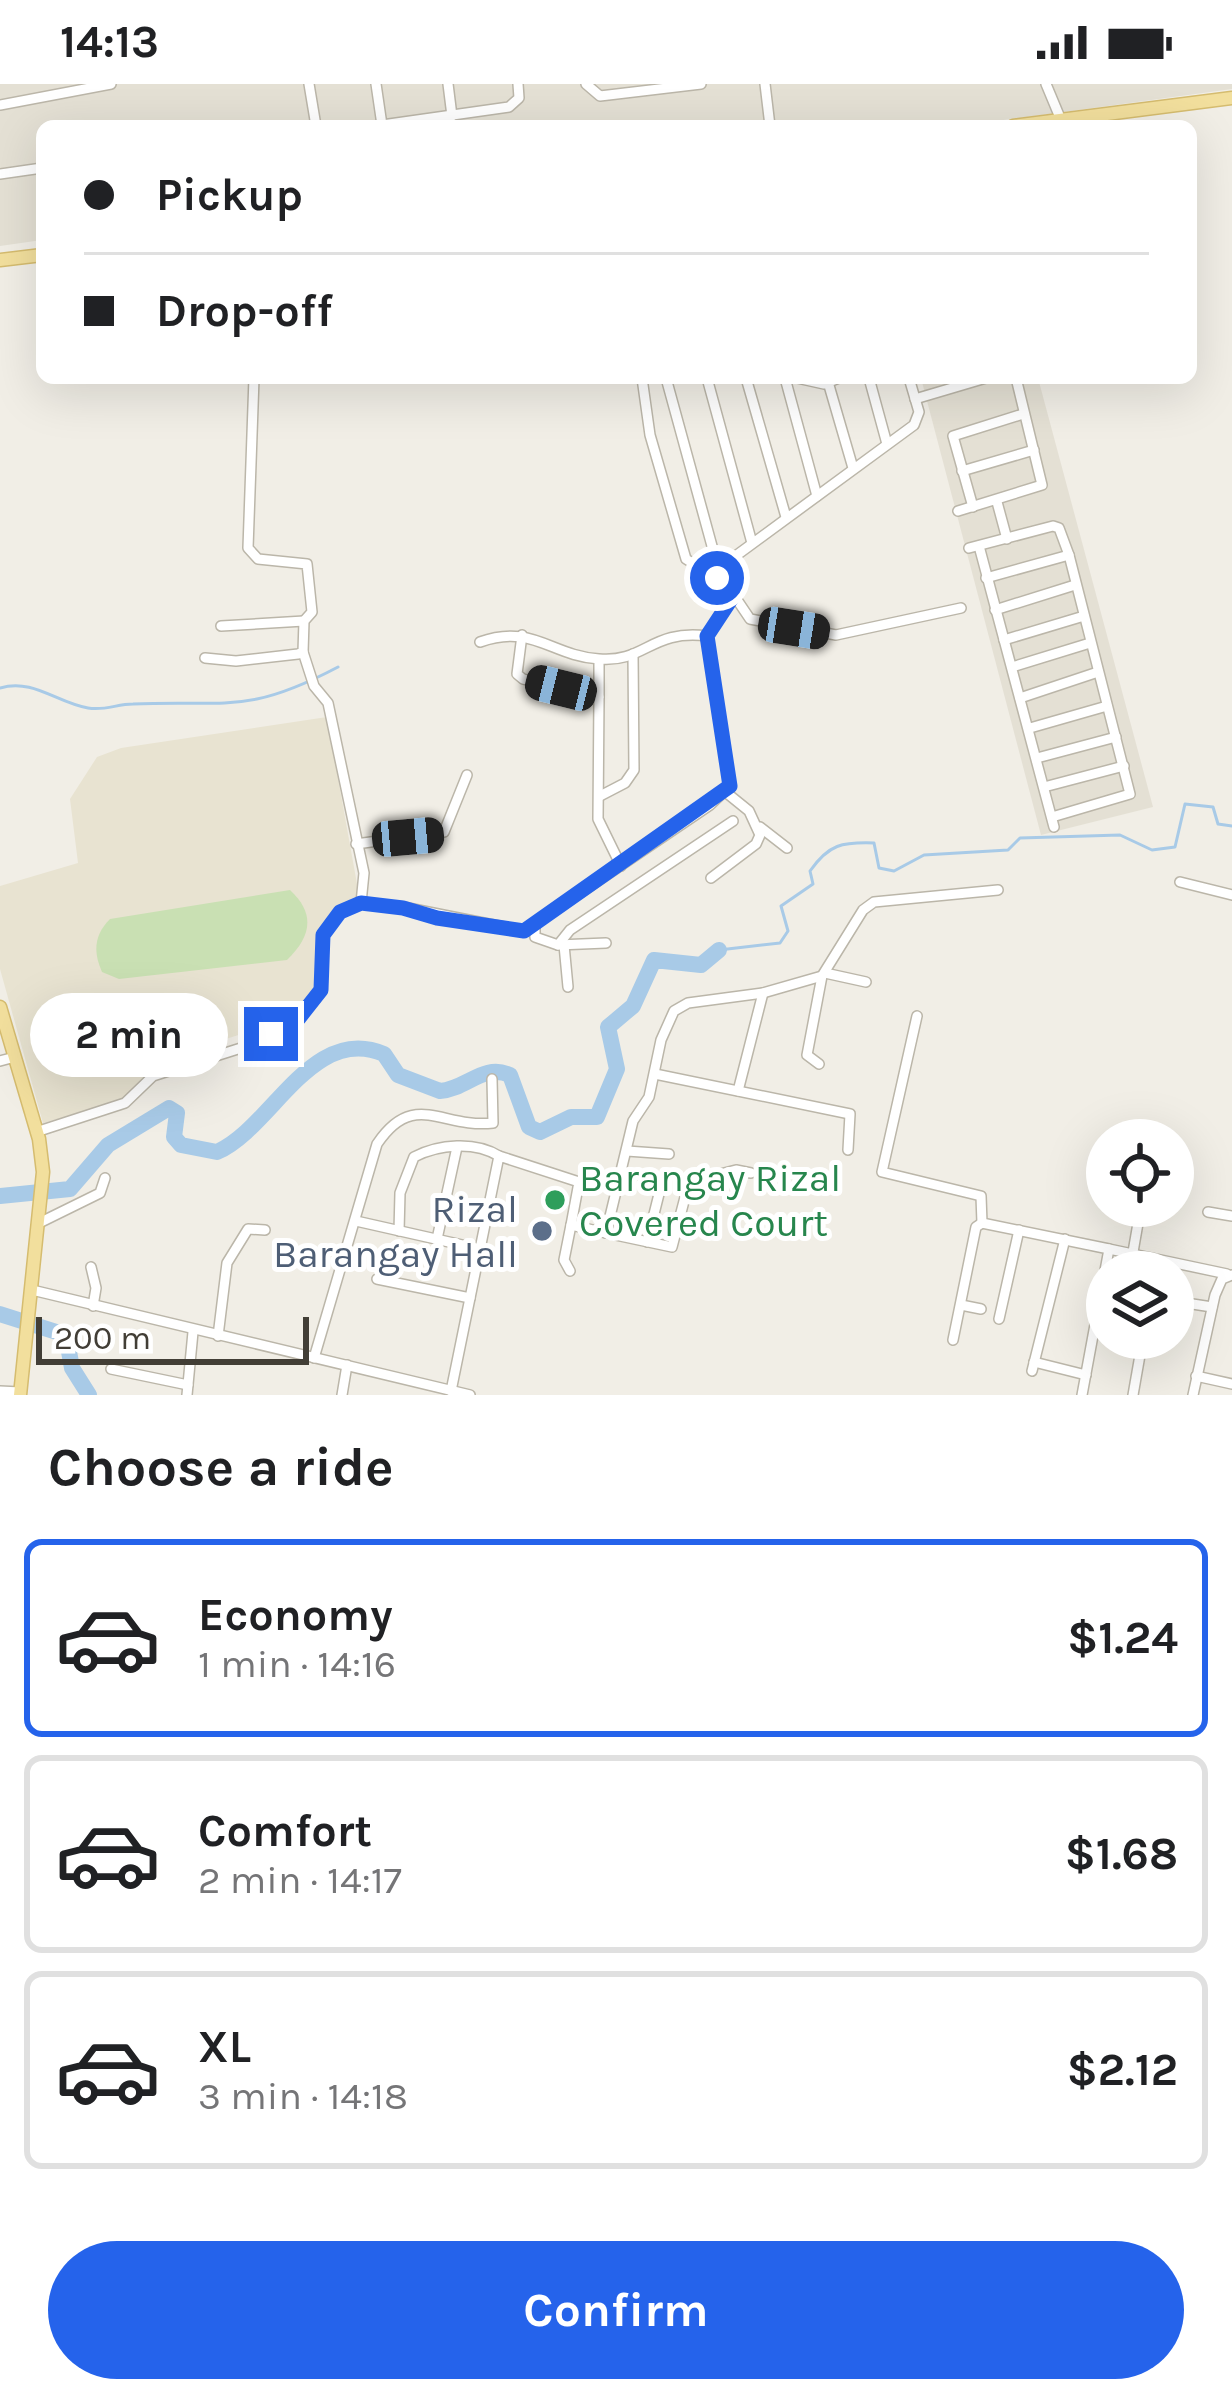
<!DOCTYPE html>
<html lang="en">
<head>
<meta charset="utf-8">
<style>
  :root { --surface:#fff; --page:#f2f2f2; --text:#202124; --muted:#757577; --line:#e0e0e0; --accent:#2563eb }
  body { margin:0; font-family:Karla,sans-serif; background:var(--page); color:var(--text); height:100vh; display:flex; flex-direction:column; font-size:45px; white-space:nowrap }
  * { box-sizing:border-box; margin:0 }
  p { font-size:39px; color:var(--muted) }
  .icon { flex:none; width:66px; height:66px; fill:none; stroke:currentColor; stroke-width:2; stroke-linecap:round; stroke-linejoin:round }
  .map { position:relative; height:1311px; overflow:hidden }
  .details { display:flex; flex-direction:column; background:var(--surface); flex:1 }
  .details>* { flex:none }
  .guide { position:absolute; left:36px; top:36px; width:1161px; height:264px; border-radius:18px; box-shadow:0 12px 48px #0002; display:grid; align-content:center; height:264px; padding:0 48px; background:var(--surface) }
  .controls { position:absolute; left:1086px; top:1035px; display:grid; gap:24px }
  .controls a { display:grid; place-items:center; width:108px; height:108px; border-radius:50%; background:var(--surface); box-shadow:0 12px 48px #0002; font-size:60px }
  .scale { position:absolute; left:36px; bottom:30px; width:273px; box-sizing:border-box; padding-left:12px; border:6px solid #423e36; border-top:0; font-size:33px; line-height:42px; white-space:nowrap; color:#423e36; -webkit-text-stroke:9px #fff; paint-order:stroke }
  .end { position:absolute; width:54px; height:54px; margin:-27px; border:15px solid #2563eb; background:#fff; box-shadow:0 0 0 6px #fff }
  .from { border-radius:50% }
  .bubble { position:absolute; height:84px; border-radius:42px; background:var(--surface); box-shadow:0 12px 48px #0002; font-size:39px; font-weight:700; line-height:84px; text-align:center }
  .car { position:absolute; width:36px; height:72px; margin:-36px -18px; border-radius:15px; box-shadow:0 0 9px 3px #0007; background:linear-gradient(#222 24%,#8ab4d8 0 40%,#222 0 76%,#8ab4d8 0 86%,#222 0) }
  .guide b { display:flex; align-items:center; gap:42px; height:114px; font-size:45px }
  .guide b+b { border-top:3px solid var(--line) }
  .guide i { width:30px; height:30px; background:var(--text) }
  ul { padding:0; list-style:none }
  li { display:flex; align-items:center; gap:36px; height:198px; margin:0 24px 18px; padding:0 24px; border:6px solid var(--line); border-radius:18px }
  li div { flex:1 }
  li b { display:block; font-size:45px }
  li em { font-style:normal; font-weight:700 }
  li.selected { border-color:var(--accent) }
  li>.icon { width:108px; height:108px; stroke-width:1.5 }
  h2 { padding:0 48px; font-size:54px; line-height:144px }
  .action { display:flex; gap:24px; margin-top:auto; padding:24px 48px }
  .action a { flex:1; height:138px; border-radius:72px; background:var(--accent); color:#fff; font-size:48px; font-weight:700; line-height:138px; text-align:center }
  .status { display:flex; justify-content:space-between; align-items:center; height:84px; padding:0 60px; background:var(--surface); direction:ltr }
  .status svg { height:33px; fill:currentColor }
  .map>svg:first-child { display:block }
  .residential { fill:#e4e0d4 }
  .education { fill:#e8e3d1 }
  .green { fill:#c9e0b3 }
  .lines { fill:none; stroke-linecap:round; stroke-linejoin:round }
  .stream { stroke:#a8cae7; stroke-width:3 }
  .river { stroke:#a8cae7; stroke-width:16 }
  .minor-casing { stroke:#bbb6a9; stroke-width:12 }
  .major-casing { stroke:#d5bc6f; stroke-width:15 }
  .minor { stroke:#fff; stroke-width:9 }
  .major { stroke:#f2df9d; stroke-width:12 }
  .route { stroke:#2563eb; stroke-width:15 }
  .leisure-dot { fill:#2e9e5b; stroke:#fff; stroke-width:4.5 }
  .service-dot { fill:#5c6f8a; stroke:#fff; stroke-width:4.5 }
  .labels { text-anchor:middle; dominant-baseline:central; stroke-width:10; stroke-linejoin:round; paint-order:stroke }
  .leisure-label { font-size:39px; fill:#27864d; stroke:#fff; text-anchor:start }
  .service-label { font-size:39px; fill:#4e5e75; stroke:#fff; text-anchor:end }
</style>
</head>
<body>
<div class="status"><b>14:13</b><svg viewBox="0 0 49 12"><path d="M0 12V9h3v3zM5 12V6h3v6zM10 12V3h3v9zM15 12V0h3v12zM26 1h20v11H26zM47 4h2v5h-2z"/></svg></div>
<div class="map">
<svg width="1232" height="1311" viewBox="0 0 1232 1311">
  <rect width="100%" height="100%" fill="#f1eee6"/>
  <g class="residential">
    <polygon points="0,0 1232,0 1232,5 960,42 42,42 42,156 0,162"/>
    <polygon points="921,294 1038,294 1153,723 1041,751"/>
  </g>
  <polygon class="education" points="327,633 359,811 354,819 330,829 321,846 322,892 304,920 267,942 162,975 130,1015 43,1039 0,885 0,802 78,779 70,715 97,673 121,664"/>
  <path class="green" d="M290 806C316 830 311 853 287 876L119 895 102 888C93 868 94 851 110 835Z"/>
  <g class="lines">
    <g class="stream">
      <path d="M0 604C33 594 57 619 88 624 105 627 117 620 133 620 228 616 247 631 338 583"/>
      <path d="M719 866 780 859 788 847 781 822 813 800 810 787C829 760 842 758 874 759L879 784 894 787 924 771 1008 766 1020 754 1120 751 1152 766 1175 763 1185 720 1213 723 1218 740 1232 742"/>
    </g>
    <g class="river">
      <path d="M0 1112 70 1105 108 1061 169 1024 177 1029 174 1053 181 1061 217 1068C272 1044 312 939 384 970L398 991 440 1007C467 1005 483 979 510 991L529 1043 540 1048 571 1033H597L617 985 608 943 633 922 654 876 701 881 719 866"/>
      <polyline points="0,1230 66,1251 72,1284 89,1311"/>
    </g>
    <g class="minor-casing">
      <g id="minor">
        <polyline points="309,0 316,42"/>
        <polyline points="376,0 382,41"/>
        <polyline points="448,0 452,32"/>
        <polyline points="586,0 600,12 701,0"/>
        <polyline points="765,0 770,42"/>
        <polyline points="1046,0 1061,36"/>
        <polyline points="0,21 111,0"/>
        <polyline points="375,42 509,23 519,14 518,0"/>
        <polyline points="0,90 42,84"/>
        <polyline points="642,294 650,351 686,475 727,501 750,535 836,551 961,524"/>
        <polyline points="666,294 715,473 726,479 914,341 919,328 909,294"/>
        <polyline points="707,294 752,459"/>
        <polyline points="746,294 786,433"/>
        <polyline points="785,294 817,412"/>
        <polyline points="797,294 824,300 839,294"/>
        <polyline points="869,294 887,360"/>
        <polyline points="828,298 853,384"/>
        <polyline points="915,315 986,294"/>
        <polyline points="962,387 1034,366"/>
        <polyline points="997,418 1007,455"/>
        <polyline points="973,423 953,352 1023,330"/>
        <polyline points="958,427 1042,401 1016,294"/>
        <polyline points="979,462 1054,743"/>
        <polyline points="969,464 1053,442 1059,444 1069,471 1130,710 1052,733"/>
        <polyline points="986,494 1069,471"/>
        <polyline points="995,526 1075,501"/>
        <polyline points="221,542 304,537"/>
        <polyline points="522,551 517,590 523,595 599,613 599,576"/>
        <polyline points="1004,556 1084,532"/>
        <path d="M480 558C532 539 551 572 599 575 645 579 651 545 707 552"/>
        <polyline points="303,568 314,602 328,619 364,789 361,819"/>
        <polyline points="205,574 236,577 298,570 303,568 304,537 312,528 307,480 258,475 248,464 254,294"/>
        <polyline points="1012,583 1090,559"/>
        <polyline points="599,613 598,735 621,782"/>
        <polyline points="1020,614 1098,588"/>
        <polyline points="1030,644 1107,622"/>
        <polyline points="1037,674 1116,653"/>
        <polyline points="1044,703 1124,682"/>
        <polyline points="600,712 625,699 634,686 633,570"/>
        <polyline points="760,743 787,764"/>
        <polyline points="356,760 444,748 467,691"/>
        <polyline points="711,794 756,760 760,751 749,727 728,710 730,702"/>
        <polyline points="1180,798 1232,811"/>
        <polyline points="535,842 535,853 558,861 606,859"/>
        <polyline points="558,861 570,846 733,737"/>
        <polyline points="564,861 568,903"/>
        <polyline points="825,889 866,898"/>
        <polyline points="917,932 882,1088 981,1112 982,1139 1109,1165 1082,1311"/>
        <polyline points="0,977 15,973"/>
        <polyline points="819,980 807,971 822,892"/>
        <polyline points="655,990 850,1030 848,1066"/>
        <polyline points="738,1007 763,909"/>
        <polyline points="36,1048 125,1019 153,992 241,964 299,934 321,906 323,851 340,828 361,819 403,823 524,847 710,721 730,702 707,552 734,511"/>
        <polyline points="627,1067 669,1070"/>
        <polyline points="1208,1128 1232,1132"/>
        <polyline points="356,1137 480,1165"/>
        <polyline points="39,1139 100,1109 105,1094"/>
        <path d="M399 1147 400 1109 414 1073C439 1060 475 1057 499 1072"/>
        <polyline points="606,1149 672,1163 689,1098 736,1086 751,1089"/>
        <polyline points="437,1155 457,1063"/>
        <polyline points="647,1158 661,1102"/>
        <polyline points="1109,1165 1227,1190"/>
        <polyline points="1133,1168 1141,1122"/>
        <polyline points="91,1183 96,1204 93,1222"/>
        <polyline points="570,1187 564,1176 571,1141"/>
        <polyline points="377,1195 470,1214"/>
        <polyline points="32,1206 470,1311"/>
        <polyline points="1173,1217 1212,1223"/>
        <polyline points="961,1221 981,1225"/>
        <polyline points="999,1235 1019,1146"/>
        <polyline points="218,1252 227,1179 248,1145 265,1146"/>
        <polyline points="953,1256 976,1143 982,1139"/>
        <path d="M314 1274 377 1060C414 1005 442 1045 493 1039L492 995"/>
        <polyline points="1034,1278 1086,1291"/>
        <polyline points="111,1285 188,1301"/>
        <polyline points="1032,1287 1065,1155"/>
        <polyline points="1196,1292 1232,1300"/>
        <polyline points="0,1307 20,1308"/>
        <polyline points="451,1307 499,1072 579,1098 571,1141 606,1149 633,1037 649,1013 661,956 674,927 688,919 763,909 822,892 863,826 874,818 998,806"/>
        <polyline points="187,1311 193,1248"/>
        <polyline points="342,1311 347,1281"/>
        <polyline points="1133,1311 1143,1254"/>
        <polyline points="1193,1311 1215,1211 1222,1195 1232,1191"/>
      </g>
    </g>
    <g class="major-casing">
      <g id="major">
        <polyline points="1013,42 1232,14"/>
        <polyline points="0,176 42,171"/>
        <polyline points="0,923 39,1055 43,1088 20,1311"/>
      </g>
    </g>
    <use href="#minor" class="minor"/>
    <use href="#major" class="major"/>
  </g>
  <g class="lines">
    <polyline class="route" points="271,950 299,934 321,906 323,851 340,828 361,819 403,824 437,834 524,847 730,702 707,552 734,511 717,494"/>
  </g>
  <circle class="leisure-dot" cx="555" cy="1116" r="12"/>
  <circle class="service-dot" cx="542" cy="1147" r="12"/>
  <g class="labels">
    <g class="leisure-label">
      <text x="579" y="1094">Barangay Rizal<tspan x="579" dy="45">Covered Court</tspan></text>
    </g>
    <g class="service-label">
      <text x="518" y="1125">Rizal<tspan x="518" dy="45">Barangay Hall</tspan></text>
    </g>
  </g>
</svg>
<div class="controls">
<a><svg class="icon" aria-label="locate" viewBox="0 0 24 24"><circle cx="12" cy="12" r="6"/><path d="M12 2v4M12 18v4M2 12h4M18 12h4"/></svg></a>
<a><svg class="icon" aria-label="layers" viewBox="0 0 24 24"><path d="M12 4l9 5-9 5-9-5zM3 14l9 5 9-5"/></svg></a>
</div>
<div class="scale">200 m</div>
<i class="end from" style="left:717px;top:494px"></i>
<i class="end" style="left:271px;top:950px"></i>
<div class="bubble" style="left:30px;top:909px;width:198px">2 min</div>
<i class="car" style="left:794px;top:544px;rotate:99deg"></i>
<i class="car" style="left:561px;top:604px;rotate:284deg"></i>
<i class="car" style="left:408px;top:753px;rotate:85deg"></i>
<div class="guide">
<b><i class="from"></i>Pickup</b>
<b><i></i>Drop-off</b>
</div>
</div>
<section class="details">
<h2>Choose a ride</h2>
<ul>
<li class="selected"><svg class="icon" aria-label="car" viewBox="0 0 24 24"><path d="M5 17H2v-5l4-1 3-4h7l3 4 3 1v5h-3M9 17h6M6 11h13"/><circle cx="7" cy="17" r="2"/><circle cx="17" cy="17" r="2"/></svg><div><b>Economy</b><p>1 min · 14:16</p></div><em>$1.24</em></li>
<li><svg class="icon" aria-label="car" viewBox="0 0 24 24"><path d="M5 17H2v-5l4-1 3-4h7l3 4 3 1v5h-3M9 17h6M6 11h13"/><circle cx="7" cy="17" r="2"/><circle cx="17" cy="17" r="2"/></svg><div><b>Comfort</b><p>2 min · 14:17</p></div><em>$1.68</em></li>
<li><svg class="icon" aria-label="car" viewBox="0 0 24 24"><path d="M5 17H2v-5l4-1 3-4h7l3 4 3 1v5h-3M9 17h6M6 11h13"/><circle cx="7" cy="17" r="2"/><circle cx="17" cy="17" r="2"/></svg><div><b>XL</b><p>3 min · 14:18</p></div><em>$2.12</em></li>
</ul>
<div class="action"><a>Confirm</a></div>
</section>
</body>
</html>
